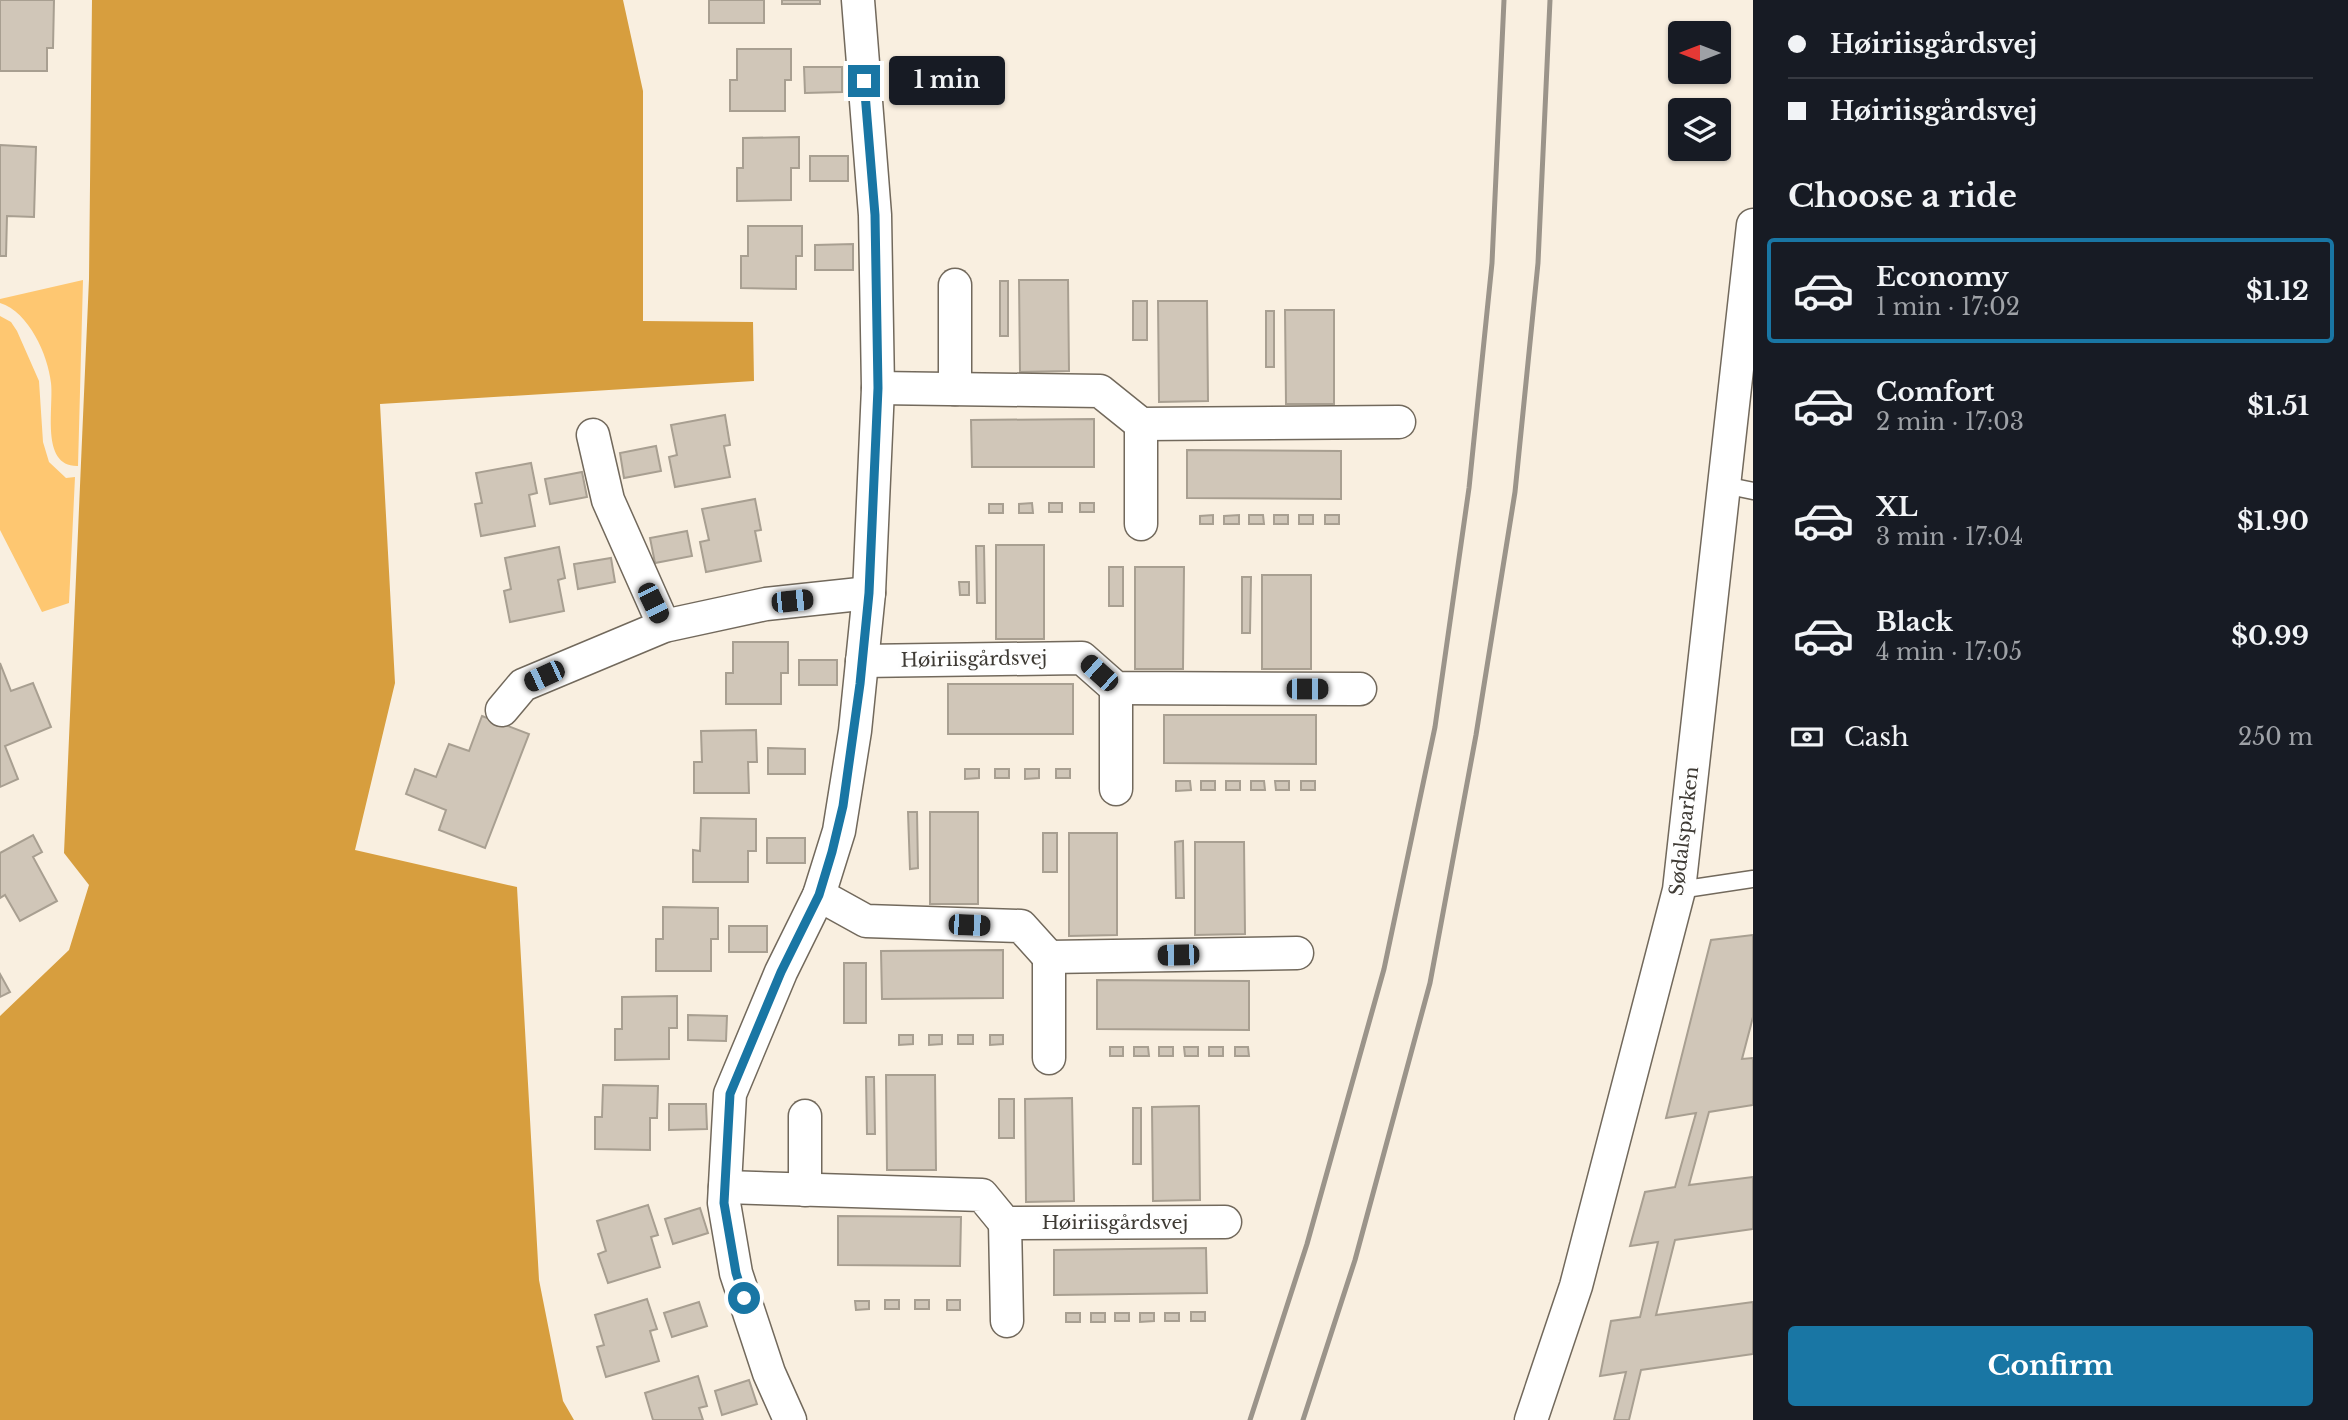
<!DOCTYPE html>
<html lang="en">
<head>
<meta charset="utf-8">
<style>
  :root { --surface:#171b24; --page:#242831; --text:#f1f3f6; --muted:#9ea1a6; --line:#363941; --accent:#1976a4 }
  body { margin:0; font-family:"Libre Baskerville",serif; background:var(--page); color:var(--text); height:100vh; display:flex; flex-direction:column; font-size:26px; white-space:nowrap }
  * { box-sizing:border-box; margin:0 }
  p { font-size:23px; color:var(--muted) }
  .icon { flex:none; width:38px; height:38px; fill:none; stroke:currentColor; stroke-width:2; stroke-linecap:round; stroke-linejoin:round }
  .map { position:relative; flex:1; overflow:hidden }
  .side { display:flex; flex-direction:column; background:var(--surface); width:595px }
  .side>* { flex:none }
  .guide { display:grid; align-content:center; height:154px; padding:0 35px; background:var(--surface) }
  .needle { width:46px; rotate:270deg }
  .buttons { position:absolute; left:1668px; top:21px; display:grid; gap:14px }
  .buttons a { display:grid; place-items:center; width:63px; height:63px; border-radius:7px; background:var(--surface); box-shadow:0 2px 5px #0004; font-size:35px }
  .end { position:absolute; width:32px; height:32px; margin:-16px; border:9px solid #1976a4; background:#fff; box-shadow:0 0 0 4px #fff }
  .from { border-radius:50% }
  .bubble { position:absolute; height:49px; border-radius:7px; background:var(--surface); box-shadow:0 2px 5px #0004; font-size:23px; font-weight:800; line-height:49px; text-align:center }
  .car { position:absolute; width:21px; height:42px; margin:-21px -10px; border-radius:9px; box-shadow:0 0 5px 2px #0007; background:linear-gradient(#222 24%,#8ab4d8 0 40%,#222 0 76%,#8ab4d8 0 86%,#222 0) }
  .guide b { display:flex; align-items:center; gap:24px; height:66px; font-size:26px }
  .guide b+b { border-top:2px solid var(--line) }
  .guide i { width:18px; height:18px; background:var(--text) }
  ul { padding:0; list-style:none }
  li { display:flex; align-items:center; gap:21px; height:105px; margin:0 14px 10px; padding:0 21px; border:4px solid transparent; border-radius:7px }
  li div { flex:1 }
  li b { display:block; font-size:26px }
  li em { font-style:normal; font-weight:800 }
  li.selected { border-color:var(--accent) }
  li>.icon { width:63px; height:63px; stroke-width:1.5 }
  h2 { padding:0 35px; font-size:32px; line-height:84px }
  .pay { display:flex; align-items:center; gap:18px; height:77px; padding:0 35px; font-size:26px }
  .pay p { margin-inline-start:auto }
  .action { display:flex; gap:14px; margin-top:auto; padding:14px 35px }
  .action a { flex:1; height:80px; border-radius:7px; background:var(--accent); color:#fff; font-size:28px; font-weight:800; line-height:80px; text-align:center }
  main { display:flex; flex:1; min-height:0 }
  .map>svg:first-child { display:block }
  .green { fill:#fec771 }
  .forest { fill:#d79e3e }
  .building { fill:#d0c6b8; stroke:#a89f91; stroke-width:2 }
  .lines { fill:none; stroke-linecap:round; stroke-linejoin:round }
  .service-casing { stroke:#72695c; stroke-width:19 }
  .minor-casing { stroke:#72695c; stroke-width:35 }
  .service { stroke:#fff; stroke-width:16 }
  .minor { stroke:#fff; stroke-width:32 }
  .rail { stroke:#9b948a; stroke-width:5 }
  .route { stroke:#1976a4; stroke-width:9 }
  .labels { text-anchor:middle; dominant-baseline:central; stroke-width:7; stroke-linejoin:round; paint-order:stroke }
  .street-label { font-size:19px; fill:#3e3a34; stroke:#fefefe }
</style>
</head>
<body>
<main>
<div class="map">
<svg width="1753" height="1420" viewBox="0 0 1753 1420">
  <rect width="100%" height="100%" fill="#f9efe0"/>
  <g class="green">
    <path d="M83 280 78 466C40 467 54 408 51 383 48 355 29 312 0 303V299Z"/>
    <polygon points="0,316 11,322 17,331 39,381 43,442 49,462 66,478 75,477 69,603 42,612 0,530"/>
  </g>
  <polygon class="forest" points="92,0 623,0 643,91 643,321 753,322 754,381 380,404 395,683 355,850 517,887 539,1280 563,1401 574,1420 0,1420 0,1016 69,950 89,885 64,853 89,279"/>
  <g class="building">
    <polygon points="0,0 54,0 53,48 47,48 47,71 0,71"/>
    <rect x="709" y="0" width="55" height="23"/>
    <rect x="782" y="0" width="38" height="4"/>
    <polygon points="737,49 791,49 791,80 785,80 785,111 730,111 730,80 737,80"/>
    <polygon points="804,67 842,67 842,92 805,93"/>
    <polygon points="799,137 799,168 791,168 791,200 737,201 737,168 743,168 743,138"/>
    <polygon points="0,145 36,147 34,217 7,216 6,256 0,256"/>
    <rect x="810" y="156" width="38" height="25"/>
    <polygon points="748,226 802,226 802,256 796,256 796,289 741,288 741,256 748,256"/>
    <polygon points="853,244 853,270 815,270 815,245"/>
    <polygon points="1019,280 1068,280 1069,371 1020,372"/>
    <rect x="1000" y="281" width="8" height="55"/>
    <rect x="1133" y="301" width="14" height="39"/>
    <polygon points="1158,301 1207,301 1208,401 1159,402"/>
    <polygon points="1285,310 1334,310 1334,404 1286,404"/>
    <rect x="1266" y="311" width="8" height="56"/>
    <polygon points="725,415 730,445 724,446 730,477 675,487 669,457 677,455 671,425"/>
    <polygon points="1094,419 1094,467 972,467 971,420"/>
    <polygon points="656,446 661,471 624,478 620,453"/>
    <polygon points="1187,450 1341,451 1341,499 1187,498"/>
    <polygon points="531,463 537,493 529,495 535,526 481,536 475,504 482,503 476,473"/>
    <polygon points="582,472 587,497 550,504 545,479"/>
    <polygon points="755,499 761,530 755,531 761,561 706,572 700,542 709,540 702,509"/>
    <polygon points="1032,503 1033,513 1019,513 1019,504"/>
    <rect x="1049" y="503" width="13" height="9"/>
    <rect x="1080" y="503" width="14" height="9"/>
    <rect x="989" y="504" width="14" height="9"/>
    <polygon points="1213,515 1213,524 1200,524 1200,516"/>
    <polygon points="1239,515 1239,524 1224,524 1224,516"/>
    <polygon points="1249,515 1263,515 1264,524 1249,524"/>
    <rect x="1274" y="515" width="14" height="9"/>
    <rect x="1299" y="515" width="14" height="9"/>
    <rect x="1325" y="515" width="14" height="9"/>
    <polygon points="687,531 692,556 655,563 650,538"/>
    <rect x="996" y="545" width="48" height="94"/>
    <polygon points="976,546 984,546 985,603 977,603"/>
    <polygon points="559,547 565,578 558,580 564,611 510,622 504,591 511,589 505,558"/>
    <polygon points="611,558 615,582 578,589 574,564"/>
    <rect x="1109" y="567" width="14" height="39"/>
    <polygon points="1135,567 1184,567 1183,669 1135,669"/>
    <rect x="1262" y="575" width="49" height="94"/>
    <polygon points="1242,577 1251,577 1250,633 1242,633"/>
    <polygon points="959,582 969,582 969,595 960,595"/>
    <polygon points="733,642 788,642 788,673 781,673 781,704 726,704 726,673 733,673"/>
    <rect x="799" y="660" width="38" height="25"/>
    <polygon points="0,663 11,691 33,683 51,727 5,746 18,779 0,787"/>
    <rect x="948" y="684" width="125" height="50"/>
    <polygon points="1164,715 1316,715 1316,764 1164,763"/>
    <polygon points="482,716 529,734 485,848 439,830 446,810 406,794 415,769 436,777 449,744 469,751"/>
    <polygon points="756,730 757,762 748,762 749,793 694,793 694,762 702,762 701,731"/>
    <polygon points="768,748 805,749 805,774 768,774"/>
    <polygon points="965,769 979,769 979,778 965,779"/>
    <rect x="995" y="769" width="14" height="9"/>
    <polygon points="1025,769 1039,769 1039,778 1025,779"/>
    <rect x="1056" y="769" width="14" height="9"/>
    <polygon points="1176,781 1190,781 1191,790 1176,791"/>
    <rect x="1201" y="781" width="14" height="9"/>
    <rect x="1226" y="781" width="14" height="9"/>
    <polygon points="1251,781 1264,781 1265,790 1251,790"/>
    <polygon points="1275,781 1289,781 1289,790 1276,790"/>
    <rect x="1301" y="781" width="14" height="9"/>
    <polygon points="908,812 917,812 918,868 910,869"/>
    <rect x="930" y="812" width="48" height="92"/>
    <polygon points="701,818 756,819 756,851 748,851 748,882 693,882 693,850 700,851"/>
    <rect x="1043" y="833" width="14" height="39"/>
    <polygon points="1069,833 1117,833 1117,935 1069,936"/>
    <polygon points="33,835 42,852 33,857 57,901 20,921 5,895 0,898 0,853"/>
    <rect x="767" y="838" width="38" height="25"/>
    <polygon points="1183,841 1184,898 1176,898 1175,842"/>
    <polygon points="1195,842 1244,842 1245,934 1195,935"/>
    <polygon points="663,907 718,908 718,939 711,939 711,971 656,971 656,939 663,939"/>
    <rect x="729" y="926" width="38" height="26"/>
    <polygon points="1753,935 1753,1017 1742,1059 1753,1058 1753,1105 1709,1112 1689,1185 1753,1177 1753,1229 1675,1240 1656,1315 1753,1302 1753,1354 1641,1370 1629,1420 1614,1420 1626,1372 1600,1376 1611,1321 1640,1317 1658,1242 1630,1246 1645,1192 1675,1187 1696,1113 1666,1118 1711,940"/>
    <polygon points="1003,950 1003,998 882,999 881,951"/>
    <rect x="844" y="963" width="22" height="60"/>
    <polygon points="0,974 10,992 0,997"/>
    <polygon points="1097,980 1249,981 1249,1030 1097,1029"/>
    <polygon points="677,996 677,1028 669,1028 669,1059 615,1060 615,1029 622,1029 622,997"/>
    <polygon points="688,1015 727,1016 726,1041 688,1040"/>
    <polygon points="899,1035 913,1035 913,1044 899,1045"/>
    <polygon points="929,1035 942,1035 942,1044 929,1045"/>
    <rect x="958" y="1035" width="15" height="9"/>
    <polygon points="990,1035 1003,1035 1003,1044 990,1045"/>
    <rect x="1110" y="1047" width="13" height="9"/>
    <polygon points="1134,1047 1148,1047 1149,1056 1134,1056"/>
    <rect x="1159" y="1047" width="14" height="9"/>
    <polygon points="1184,1047 1198,1047 1198,1056 1185,1056"/>
    <rect x="1209" y="1047" width="14" height="9"/>
    <polygon points="1235,1047 1248,1047 1249,1056 1235,1056"/>
    <polygon points="886,1075 935,1075 936,1170 887,1170"/>
    <polygon points="866,1077 874,1077 875,1134 867,1134"/>
    <polygon points="603,1085 658,1086 657,1118 650,1118 650,1150 595,1149 595,1117 602,1117"/>
    <polygon points="1072,1098 1074,1201 1026,1202 1025,1099"/>
    <rect x="999" y="1099" width="15" height="39"/>
    <polygon points="669,1104 706,1104 707,1129 669,1130"/>
    <polygon points="1199,1106 1200,1200 1153,1201 1152,1107"/>
    <rect x="1133" y="1108" width="8" height="56"/>
    <polygon points="648,1205 658,1235 651,1237 660,1267 608,1283 598,1254 606,1251 597,1221"/>
    <polygon points="700,1208 708,1233 673,1244 665,1219"/>
    <polygon points="838,1216 961,1217 960,1266 838,1265"/>
    <polygon points="1206,1248 1207,1293 1054,1295 1054,1250"/>
    <polygon points="647,1299 657,1329 650,1331 659,1361 606,1377 597,1347 604,1345 595,1315"/>
    <rect x="885" y="1300" width="14" height="9"/>
    <rect x="915" y="1300" width="14" height="9"/>
    <rect x="947" y="1300" width="13" height="10"/>
    <polygon points="855,1301 869,1301 869,1309 856,1310"/>
    <polygon points="699,1302 707,1326 672,1337 664,1313"/>
    <rect x="1191" y="1312" width="14" height="9"/>
    <rect x="1066" y="1313" width="14" height="9"/>
    <rect x="1091" y="1313" width="14" height="9"/>
    <rect x="1115" y="1313" width="14" height="8"/>
    <polygon points="1140,1313 1154,1313 1154,1321 1140,1322"/>
    <rect x="1165" y="1313" width="14" height="8"/>
    <polygon points="698,1376 707,1406 699,1408 703,1420 653,1420 645,1393"/>
    <polygon points="749,1380 757,1404 722,1415 715,1391"/>
  </g>
  <g class="lines">
    <g class="service-casing">
      <g id="service">
        <polyline points="1724,485 1753,491"/>
        <polyline points="1679,890 1753,879"/>
      </g>
    </g>
    <g class="minor-casing">
      <g id="minor">
        <polyline points="955,285 955,389"/>
        <polyline points="878,388 1100,391 1141,424 1399,422"/>
        <polyline points="1141,424 1141,524"/>
        <polyline points="593,435 608,500 664,626"/>
        <polyline points="862,661 1082,658 1116,688 1360,689"/>
        <polyline points="1116,688 1116,789"/>
        <polyline points="502,710 523,685 664,626 766,604 869,593"/>
        <polyline points="819,895 866,921 1021,926 1049,957 1297,953"/>
        <polyline points="1049,957 1049,1058"/>
        <polyline points="805,1116 805,1190"/>
        <polyline points="725,1187 982,1195 1005,1223 1225,1222"/>
        <polyline points="1005,1223 1007,1321"/>
        <polyline points="790,1420 769,1373 736,1273 724,1203 730,1094 781,972 819,895 839,831 855,731 869,593 878,388 875,215 858,0"/>
        <polyline points="1531,1420 1576,1286 1679,890 1753,225"/>
      </g>
    </g>
    <use href="#service" class="service"/>
    <use href="#minor" class="minor"/>
    <g class="rail">
      <polyline points="1250,1420 1307,1244 1384,969 1435,727 1469,488 1492,263 1504,0"/>
      <polyline points="1303,1420 1355,1260 1430,983 1476,735 1515,492 1538,263 1550,0"/>
    </g>
  </g>
  <g class="lines">
    <polyline class="route" points="744,1298 736,1273 724,1203 730,1094 781,972 819,895 832,852 843,806 860,684 869,593 878,388 875,215 864,81"/>
  </g>
  <g class="labels">
    <g class="street-label">
      <text transform="translate(974 659) rotate(-1)">Høiriisgårdsvej</text>
      <text transform="translate(1684 831) rotate(-83)">Sødalsparken</text>
      <text x="1115" y="1222">Høiriisgårdsvej</text>
    </g>
  </g>
</svg>
<div class="buttons">
<a><svg class="needle" viewBox="-14 -14 28 28"><path d="M0-13l5 13h-10z" fill="#e53935"/><path d="M0 13l5-13h-10z" fill="#9ea1a6"/></svg></a>
<a><svg class="icon" aria-label="layers" viewBox="0 0 24 24"><path d="M12 4l9 5-9 5-9-5zM3 14l9 5 9-5"/></svg></a>
</div>
<i class="end from" style="left:744px;top:1298px"></i>
<i class="end" style="left:864px;top:81px"></i>
<div class="bubble" style="left:889px;top:56px;width:116px">1 min</div>
<i class="car" style="left:792px;top:601px;rotate:84deg"></i>
<i class="car" style="left:653px;top:603px;rotate:154deg"></i>
<i class="car" style="left:1099px;top:673px;rotate:312deg"></i>
<i class="car" style="left:544px;top:676px;rotate:245deg"></i>
<i class="car" style="left:1307px;top:689px;rotate:90deg"></i>
<i class="car" style="left:969px;top:925px;rotate:92deg"></i>
<i class="car" style="left:1178px;top:955px;rotate:269deg"></i>
</div>
<section class="side">
<div class="guide">
<b><i class="from"></i>Høiriisgårdsvej</b>
<b><i></i>Høiriisgårdsvej</b>
</div>
<h2>Choose a ride</h2>
<ul>
<li class="selected"><svg class="icon" aria-label="car" viewBox="0 0 24 24"><path d="M5 17H2v-5l4-1 3-4h7l3 4 3 1v5h-3M9 17h6M6 11h13"/><circle cx="7" cy="17" r="2"/><circle cx="17" cy="17" r="2"/></svg><div><b>Economy</b><p>1 min · 17:02</p></div><em>$1.12</em></li>
<li><svg class="icon" aria-label="car" viewBox="0 0 24 24"><path d="M5 17H2v-5l4-1 3-4h7l3 4 3 1v5h-3M9 17h6M6 11h13"/><circle cx="7" cy="17" r="2"/><circle cx="17" cy="17" r="2"/></svg><div><b>Comfort</b><p>2 min · 17:03</p></div><em>$1.51</em></li>
<li><svg class="icon" aria-label="car" viewBox="0 0 24 24"><path d="M5 17H2v-5l4-1 3-4h7l3 4 3 1v5h-3M9 17h6M6 11h13"/><circle cx="7" cy="17" r="2"/><circle cx="17" cy="17" r="2"/></svg><div><b>XL</b><p>3 min · 17:04</p></div><em>$1.90</em></li>
<li><svg class="icon" aria-label="car" viewBox="0 0 24 24"><path d="M5 17H2v-5l4-1 3-4h7l3 4 3 1v5h-3M9 17h6M6 11h13"/><circle cx="7" cy="17" r="2"/><circle cx="17" cy="17" r="2"/></svg><div><b>Black</b><p>4 min · 17:05</p></div><em>$0.99</em></li>
</ul>
<div class="pay"><svg class="icon" aria-label="cash" viewBox="0 0 24 24"><path d="M3 7h18v10H3z"/><circle cx="12" cy="12" r="2"/></svg>Cash<p>250 m</p></div>
<div class="action"><a>Confirm</a></div>
</section>
</main>
</body>
</html>
